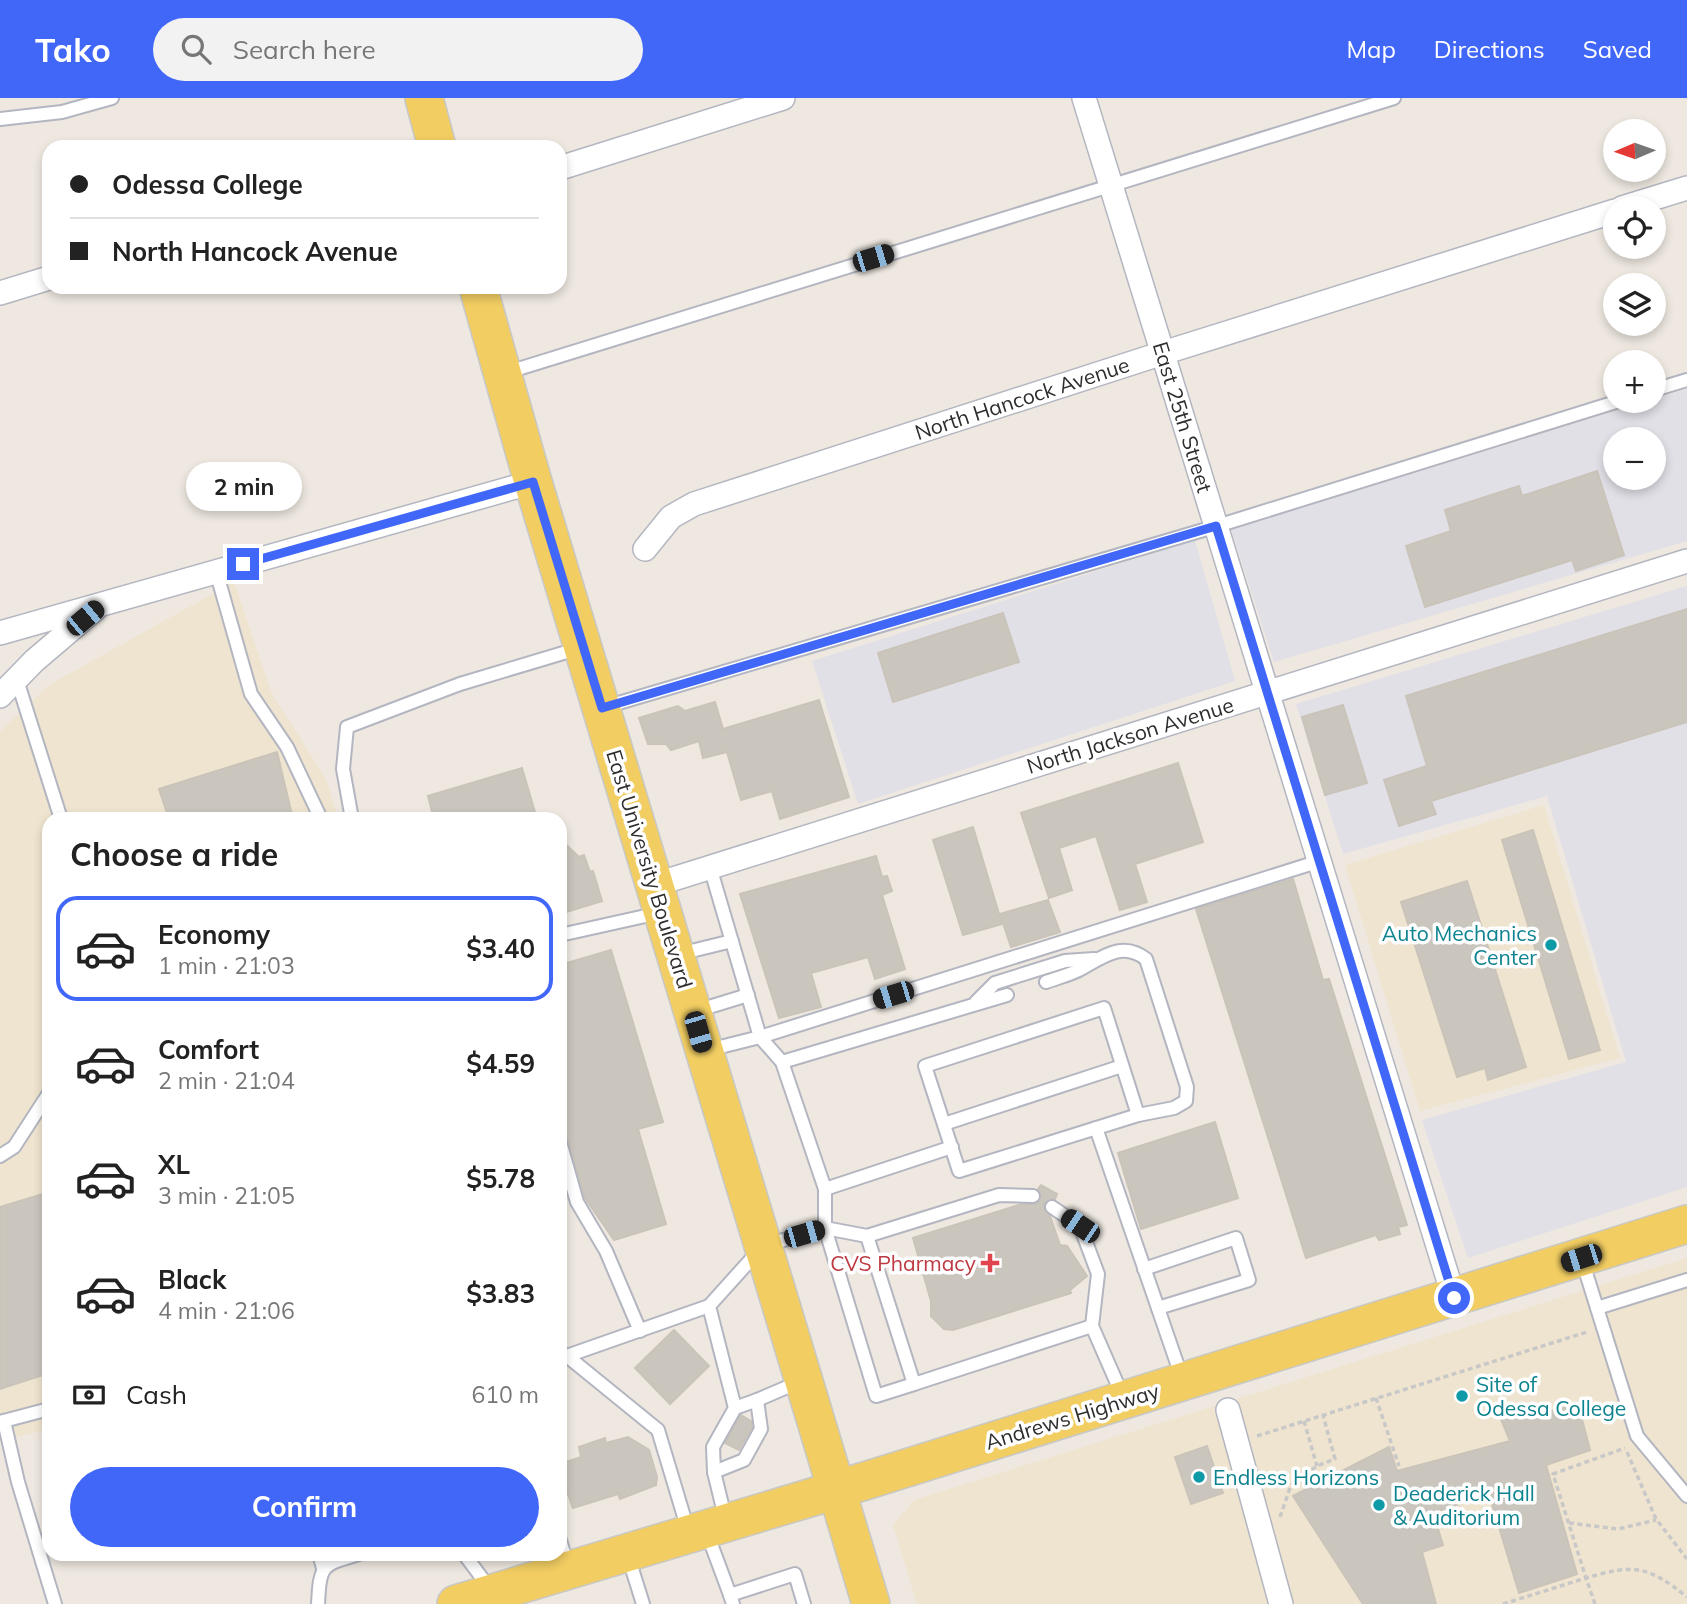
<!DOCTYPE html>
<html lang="en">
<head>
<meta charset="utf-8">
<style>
  :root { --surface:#fff; --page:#f2f2f2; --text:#222; --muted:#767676; --line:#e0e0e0; --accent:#4167f9 }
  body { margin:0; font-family:Mulish,sans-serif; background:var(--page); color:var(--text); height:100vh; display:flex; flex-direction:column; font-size:26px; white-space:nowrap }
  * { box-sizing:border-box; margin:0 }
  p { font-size:23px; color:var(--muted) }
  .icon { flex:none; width:38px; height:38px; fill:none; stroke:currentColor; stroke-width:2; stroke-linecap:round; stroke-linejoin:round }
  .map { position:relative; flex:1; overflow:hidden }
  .sheet { position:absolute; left:42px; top:714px; width:525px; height:749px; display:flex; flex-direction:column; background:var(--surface); border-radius:21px; box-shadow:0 4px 10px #0003 }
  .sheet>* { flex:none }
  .hud { position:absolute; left:42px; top:42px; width:525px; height:154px; border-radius:21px; box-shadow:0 4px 10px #0003; display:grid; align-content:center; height:154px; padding:0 28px; background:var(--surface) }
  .needle { width:46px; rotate:268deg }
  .tools { position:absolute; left:1603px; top:21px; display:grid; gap:14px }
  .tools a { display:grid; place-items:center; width:63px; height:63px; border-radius:50%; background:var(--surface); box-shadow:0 4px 10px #0003; font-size:35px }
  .end { position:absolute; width:32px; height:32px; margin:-16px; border:9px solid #4167f9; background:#fff; box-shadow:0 0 0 4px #fff }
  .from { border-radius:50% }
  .bubble { position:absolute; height:49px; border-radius:24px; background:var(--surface); box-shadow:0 4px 10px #0003; font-size:23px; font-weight:700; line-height:49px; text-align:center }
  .car { position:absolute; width:21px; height:42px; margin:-21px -10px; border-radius:9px; box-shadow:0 0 5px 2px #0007; background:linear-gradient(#222 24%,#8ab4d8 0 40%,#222 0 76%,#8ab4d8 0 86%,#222 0) }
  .hud b { display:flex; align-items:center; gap:24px; height:66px; font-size:26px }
  .hud b+b { border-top:2px solid var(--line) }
  .hud i { width:18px; height:18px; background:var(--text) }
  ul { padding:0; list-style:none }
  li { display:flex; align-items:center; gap:21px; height:105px; margin:0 14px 10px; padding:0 14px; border:4px solid transparent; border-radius:21px }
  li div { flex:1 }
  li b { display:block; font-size:26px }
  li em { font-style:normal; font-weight:700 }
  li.on { border-color:var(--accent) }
  li>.icon { width:63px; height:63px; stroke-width:1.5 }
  h2 { padding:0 28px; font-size:32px; line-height:84px }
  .pay { display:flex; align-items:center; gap:18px; height:77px; padding:0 28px; font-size:26px }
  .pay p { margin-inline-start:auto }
  .button { display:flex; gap:14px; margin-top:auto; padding:14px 28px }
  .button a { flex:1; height:80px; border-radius:42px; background:var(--accent); color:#fff; font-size:28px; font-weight:700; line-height:80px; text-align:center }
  header { display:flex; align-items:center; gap:42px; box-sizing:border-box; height:98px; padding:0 35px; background:var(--accent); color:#fff }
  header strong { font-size:33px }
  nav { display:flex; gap:38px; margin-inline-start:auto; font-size:24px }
  .search { width:490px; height:63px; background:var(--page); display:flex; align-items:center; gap:18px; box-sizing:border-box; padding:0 24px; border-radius:38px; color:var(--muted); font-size:26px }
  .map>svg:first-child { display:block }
  .industrial { fill:#e2e0e7; fill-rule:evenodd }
  .education { fill:#efe4cf }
  .building { fill:#cac6be; stroke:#cac3b9; stroke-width:2 }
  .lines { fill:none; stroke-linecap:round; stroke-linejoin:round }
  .service-casing { stroke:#b3b6c0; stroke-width:16 }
  .minor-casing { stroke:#b3b6c0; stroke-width:26 }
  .primary-casing { stroke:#c8c8c8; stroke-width:40 }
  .path { stroke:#c8c8c8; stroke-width:3.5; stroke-dasharray:5 3.5; stroke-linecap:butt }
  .service { stroke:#fff; stroke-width:12 }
  .minor { stroke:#fff; stroke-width:23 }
  .primary { stroke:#f1cd62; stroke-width:37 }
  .route { stroke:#4167f9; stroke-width:9 }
  .culture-dot { fill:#0f9aa8; stroke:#fff; stroke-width:2.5 }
  .health-dot { fill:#e0444e; stroke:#fff; stroke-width:2.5 }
  .labels { text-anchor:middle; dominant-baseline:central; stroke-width:7; stroke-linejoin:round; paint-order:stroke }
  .street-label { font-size:21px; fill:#2d2d2d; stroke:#fff }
  .culture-label { font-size:21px; fill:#0d838f; stroke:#fff; text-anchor:start }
  .health-label { font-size:21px; fill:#be3a42; stroke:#fff; text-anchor:end }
</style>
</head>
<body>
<header>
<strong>Tako</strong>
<div class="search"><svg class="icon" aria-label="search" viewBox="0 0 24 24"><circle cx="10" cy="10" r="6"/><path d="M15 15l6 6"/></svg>Search here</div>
<nav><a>Map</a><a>Directions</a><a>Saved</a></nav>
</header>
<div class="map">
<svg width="1687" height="1506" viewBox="0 0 1687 1506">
  <rect width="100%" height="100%" fill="#eee8e0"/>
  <g class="industrial">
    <path d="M1687 291V443L1274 564 1231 431ZM1615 341H1654V380H1615Z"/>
    <polygon points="1195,442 1235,583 858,706 812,563"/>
    <polygon points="1687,488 1687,1089 1468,1160 1422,1022 1626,964 1547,698 1343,756 1296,606"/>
  </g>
  <g class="education">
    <polygon points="234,484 272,596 326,681 338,721 49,721 49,1331 0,1343 0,633 49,587"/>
    <polygon points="1544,707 1620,960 1420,1013 1345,767"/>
    <polygon points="1687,1160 1687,1506 917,1506 893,1427 914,1402"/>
  </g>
  <g class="building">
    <polygon points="1597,373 1624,457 1576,473 1572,462 1425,509 1406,448 1451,433 1445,412 1519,388 1522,398"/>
    <polygon points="1687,511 1687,624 1431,703 1436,716 1399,728 1384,682 1427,668 1406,598"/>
    <polygon points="1003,515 1019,564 893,604 878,555"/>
    <polygon points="819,602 849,699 780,721 772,693 741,702 727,654 703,660 699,643 671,652 666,646 648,646 639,620 678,608 685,613 715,604 723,631"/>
    <polygon points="1343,607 1367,685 1325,697 1302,619"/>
    <polygon points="277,654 293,721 169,721 159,691"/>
    <polygon points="1178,665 1203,744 1135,766 1147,804 1120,812 1096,738 1059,750 1072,792 1049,800 1021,715"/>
    <polygon points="522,670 537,721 434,721 428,698"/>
    <polygon points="973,729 1002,826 963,837 933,742"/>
    <polygon points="1533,732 1600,952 1569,961 1502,742"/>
    <polygon points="560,741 579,759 584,757 590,774 593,773 602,803 560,816"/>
    <polygon points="876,758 882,779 887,778 892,793 882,797 905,871 875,881 868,859 811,875 821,909 779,920 740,796"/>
    <polygon points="1293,781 1323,882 1329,881 1407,1127 1398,1129 1400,1136 1379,1142 1376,1137 1306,1160 1196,811"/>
    <polygon points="1467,783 1526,969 1488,982 1485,970 1457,979 1401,804"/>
    <polygon points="1048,802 1060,834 1011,849 1000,816"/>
    <polygon points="611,852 663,1024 638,1031 666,1126 614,1142 585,1100 568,1042 564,1036 560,1023 560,867"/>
    <polygon points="1215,1024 1238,1100 1141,1131 1118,1055"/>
    <polygon points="1041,1087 1057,1096 1055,1101 1045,1104 1043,1109 1050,1118 1060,1147 1067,1148 1087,1178 1070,1192 1071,1195 953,1232 944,1231 931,1218 931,1203 913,1140 1022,1106 1037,1106 1042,1099 1038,1091"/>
    <polygon points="49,1094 49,1275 0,1291 0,1109"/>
    <polygon points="674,1232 709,1268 670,1306 635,1270"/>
    <polygon points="1578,1306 1590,1352 1546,1367 1577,1476 1519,1495 1489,1396 1433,1415 1443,1447 1422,1454 1436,1506 1363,1506 1293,1398 1389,1349 1397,1373 1510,1343 1501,1321 1526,1311 1528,1319"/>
    <polygon points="741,1317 751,1323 752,1329 739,1352 725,1345"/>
    <polygon points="628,1339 649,1352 657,1379 656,1387 620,1401 618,1396 573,1410 560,1374 560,1366 581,1359 579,1349 605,1340 606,1345"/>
    <polygon points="1207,1348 1223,1395 1191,1406 1175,1359"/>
  </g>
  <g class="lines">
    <g class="service-casing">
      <g id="service">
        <polyline points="0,21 62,14 112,0"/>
        <polyline points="505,275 1394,0"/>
        <polyline points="1654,292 1687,282"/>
        <polyline points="216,473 251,596 287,649 321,721"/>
        <polyline points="17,582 61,721"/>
        <polyline points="605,609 1217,428 1619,303"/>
        <polyline points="352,721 343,671 347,629 460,586 580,550"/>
        <polyline points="710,769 760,939 1320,763"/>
        <polyline points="560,837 659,815"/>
        <polyline points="679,856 732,843"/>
        <path d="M1046 884C1057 880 1069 877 1079 872 1101 860 1122 842 1146 861L1187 989 1186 1003 1174 1010 1138 1017"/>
        <polyline points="976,904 995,885 1065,863 1094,861"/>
        <polygon points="1104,910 1138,1017 959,1073 925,968"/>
        <polyline points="696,913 748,897"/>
        <polyline points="708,952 760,939 782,964 825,1091 952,1049"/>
        <polyline points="782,964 1007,897"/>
        <polyline points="944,1026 1122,968"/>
        <polyline points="1096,1030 1182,1280"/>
        <polyline points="560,1044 577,1104 606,1153 640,1233"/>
        <polyline points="0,1058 14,1049 49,995"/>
        <polyline points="825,1091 825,1130 876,1298 914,1286"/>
        <polyline points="1033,1098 999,1097 867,1138 914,1286 1092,1228"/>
        <polyline points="1052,1109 1080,1128 1098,1176 1092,1228 1123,1299"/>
        <polyline points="1582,1162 1637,1338 1687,1398"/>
        <polyline points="1144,1171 1236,1140 1249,1182 1158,1210"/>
        <polyline points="1597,1210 1687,1182"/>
        <polyline points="567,1258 658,1332 688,1432"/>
        <polyline points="561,1260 709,1208"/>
        <polyline points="735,1310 709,1208 763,1148 825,1130 867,1138"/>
        <polyline points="4,1323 18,1384 55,1506"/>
        <polyline points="0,1324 49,1311"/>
        <polyline points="714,1374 744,1362 761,1331 757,1302 799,1284"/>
        <polyline points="726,1423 714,1374 713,1349 735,1310 757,1302"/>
        <polyline points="707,1435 730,1497"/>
        <polyline points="560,1442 568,1469"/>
        <polyline points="319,1456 323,1470"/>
        <polyline points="464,1456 491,1492"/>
        <polyline points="628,1458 643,1506"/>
        <path d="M318 1506C320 1466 322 1467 359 1456"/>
        <polyline points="733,1506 730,1497 795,1476 804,1506"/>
      </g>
    </g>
    <g class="minor-casing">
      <g id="minor">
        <polyline points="1084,0 1454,1200"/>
        <polyline points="560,70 783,0"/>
        <polyline points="1622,110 1687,90"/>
        <polyline points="0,195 49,180"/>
        <polyline points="645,451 671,419 694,406 1163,255 1615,113"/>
        <polyline points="0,535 533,384"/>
        <polyline points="0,598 34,563 95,511"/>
        <polyline points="654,787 1687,463"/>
        <polyline points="1228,1312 1281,1506"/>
      </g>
    </g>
    <g class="primary-casing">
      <g id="primary">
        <polyline points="424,0 437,49"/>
        <polyline points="478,189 533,384 871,1506"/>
        <polyline points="456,1506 836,1392 1687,1126"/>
      </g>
    </g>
    <g class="path">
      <polyline points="1376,1300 1399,1368"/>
      <polyline points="1304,1323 1317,1368"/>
      <polyline points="1257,1338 1587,1234"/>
      <polyline points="1627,1354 1656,1421 1687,1461"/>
      <polyline points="1280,1419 1291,1387 1317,1368 1335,1361 1323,1317"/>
      <polyline points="1569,1425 1618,1431 1656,1422"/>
      <polyline points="1503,1506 1586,1480 1553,1376 1625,1350"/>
      <path d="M1595 1506 1586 1480C1634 1466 1647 1467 1687 1499"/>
    </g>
    <use href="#service" class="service"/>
    <use href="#minor" class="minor"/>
    <use href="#primary" class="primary"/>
  </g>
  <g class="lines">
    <polyline class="route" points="243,466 533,384 602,610 1216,428 1454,1200"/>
  </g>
  <g class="culture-dot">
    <circle cx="1551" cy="847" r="7"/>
    <circle cx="1462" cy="1298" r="7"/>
    <circle cx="1199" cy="1379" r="7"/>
    <circle cx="1379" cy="1407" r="7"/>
  </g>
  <path class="health-dot" d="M986.5 1154.5h7v7h7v7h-7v7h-7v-7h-7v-7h7z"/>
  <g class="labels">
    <g class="street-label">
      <text transform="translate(1022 300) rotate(-18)">North Hancock Avenue</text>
      <text transform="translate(1183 319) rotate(73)">East 25th Street</text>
      <text transform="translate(1130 637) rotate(-17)">North Jackson Avenue</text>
      <text transform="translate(650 771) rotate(73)">East University Boulevard</text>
      <text transform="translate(1072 1318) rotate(-17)">Andrews Highway</text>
    </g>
    <g class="culture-label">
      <text x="1537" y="835" text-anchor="end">Auto Mechanics<tspan x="1537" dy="24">Center</tspan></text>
      <text x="1476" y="1286">Site of<tspan x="1476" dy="24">Odessa College</tspan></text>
      <text x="1213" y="1379">Endless Horizons</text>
      <text x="1393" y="1395">Deaderick Hall<tspan x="1393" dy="24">&amp; Auditorium</tspan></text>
    </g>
    <g class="health-label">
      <text x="976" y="1165">CVS Pharmacy</text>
    </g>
  </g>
</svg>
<div class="tools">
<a><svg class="needle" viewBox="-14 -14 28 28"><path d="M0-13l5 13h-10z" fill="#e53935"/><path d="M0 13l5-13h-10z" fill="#767676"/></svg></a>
<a><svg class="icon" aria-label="locate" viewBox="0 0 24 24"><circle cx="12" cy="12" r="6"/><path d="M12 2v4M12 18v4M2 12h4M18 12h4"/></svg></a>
<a><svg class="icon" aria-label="layers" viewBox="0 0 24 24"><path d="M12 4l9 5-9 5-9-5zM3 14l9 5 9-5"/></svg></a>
<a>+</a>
<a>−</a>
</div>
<i class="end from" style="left:1454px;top:1200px"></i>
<i class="end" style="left:243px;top:466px"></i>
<div class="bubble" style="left:186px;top:364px;width:116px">2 min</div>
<i class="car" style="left:873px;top:160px;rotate:73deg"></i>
<i class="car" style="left:85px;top:520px;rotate:50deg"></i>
<i class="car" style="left:893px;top:897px;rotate:253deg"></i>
<i class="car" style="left:698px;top:934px;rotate:164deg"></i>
<i class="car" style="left:1080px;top:1128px;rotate:304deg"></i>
<i class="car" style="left:804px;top:1136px;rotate:74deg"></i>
<i class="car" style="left:1581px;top:1160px;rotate:252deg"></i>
<div class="hud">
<b><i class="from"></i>Odessa College</b>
<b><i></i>North Hancock Avenue</b>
</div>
<section class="sheet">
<h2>Choose a ride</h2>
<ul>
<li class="on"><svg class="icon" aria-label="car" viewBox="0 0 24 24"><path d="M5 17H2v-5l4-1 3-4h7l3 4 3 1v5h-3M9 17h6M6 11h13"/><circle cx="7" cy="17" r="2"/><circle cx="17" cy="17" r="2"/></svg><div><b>Economy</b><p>1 min · 21:03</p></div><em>$3.40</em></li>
<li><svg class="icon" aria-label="car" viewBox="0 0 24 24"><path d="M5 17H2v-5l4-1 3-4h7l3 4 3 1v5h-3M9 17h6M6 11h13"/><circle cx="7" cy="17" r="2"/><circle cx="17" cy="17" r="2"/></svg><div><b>Comfort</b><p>2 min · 21:04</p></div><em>$4.59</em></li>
<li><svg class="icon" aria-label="car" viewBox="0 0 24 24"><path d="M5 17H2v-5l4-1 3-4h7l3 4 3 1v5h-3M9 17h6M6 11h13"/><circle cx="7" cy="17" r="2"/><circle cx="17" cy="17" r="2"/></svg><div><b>XL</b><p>3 min · 21:05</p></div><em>$5.78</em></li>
<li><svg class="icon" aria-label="car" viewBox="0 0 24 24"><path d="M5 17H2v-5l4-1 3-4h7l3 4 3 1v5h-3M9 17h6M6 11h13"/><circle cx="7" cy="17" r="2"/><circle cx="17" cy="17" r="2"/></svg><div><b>Black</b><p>4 min · 21:06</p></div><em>$3.83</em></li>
</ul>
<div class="pay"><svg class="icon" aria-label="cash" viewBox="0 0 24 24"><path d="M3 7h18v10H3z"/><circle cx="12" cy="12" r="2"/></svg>Cash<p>610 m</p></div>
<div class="button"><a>Confirm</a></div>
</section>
</div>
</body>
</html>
